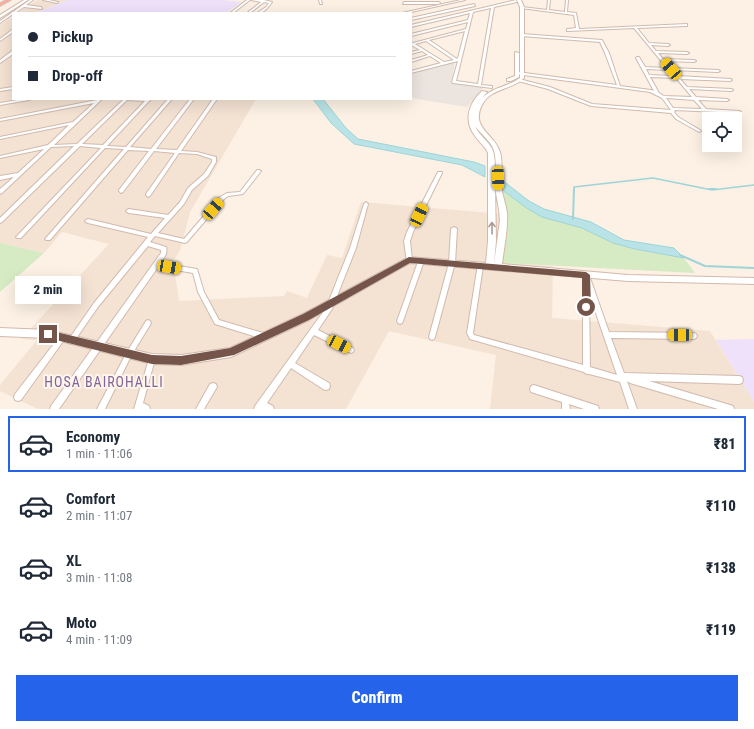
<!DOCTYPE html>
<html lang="en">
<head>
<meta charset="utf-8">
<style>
  :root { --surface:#fff; --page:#f2f2f3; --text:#1f2937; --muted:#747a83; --line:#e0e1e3; --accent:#2563eb }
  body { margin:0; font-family:"Roboto Condensed",sans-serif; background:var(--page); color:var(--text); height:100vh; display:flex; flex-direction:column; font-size:15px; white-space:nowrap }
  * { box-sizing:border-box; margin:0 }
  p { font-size:13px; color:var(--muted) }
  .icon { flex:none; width:22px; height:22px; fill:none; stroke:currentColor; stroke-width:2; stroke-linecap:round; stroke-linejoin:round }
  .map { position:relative; height:409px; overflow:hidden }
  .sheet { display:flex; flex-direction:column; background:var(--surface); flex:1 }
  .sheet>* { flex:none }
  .hud { position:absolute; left:12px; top:12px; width:400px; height:88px; border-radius:0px; box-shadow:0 4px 16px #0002; display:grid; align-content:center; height:88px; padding:0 16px; background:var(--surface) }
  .controls { position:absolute; left:702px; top:112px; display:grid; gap:8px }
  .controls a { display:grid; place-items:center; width:40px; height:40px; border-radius:0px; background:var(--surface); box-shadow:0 4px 16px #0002; font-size:20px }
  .end { position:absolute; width:18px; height:18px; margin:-9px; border:5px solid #75554a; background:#fff; box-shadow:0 0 0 2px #fff }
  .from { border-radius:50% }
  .bubble { position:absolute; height:28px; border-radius:0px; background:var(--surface); box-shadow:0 4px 16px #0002; font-size:13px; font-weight:800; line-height:28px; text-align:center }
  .car { position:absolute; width:12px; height:24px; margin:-12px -6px; border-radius:5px; box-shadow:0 0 3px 1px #0007; background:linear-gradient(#f5c518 24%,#345 0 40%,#f5c518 0 76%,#345 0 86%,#f5c518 0) }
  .hud b { display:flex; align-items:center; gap:14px; height:38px; font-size:15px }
  .hud b+b { border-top:1px solid var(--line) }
  .hud i { width:10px; height:10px; background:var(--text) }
  ul { padding:7px 0 0; list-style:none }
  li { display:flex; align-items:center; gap:12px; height:56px; margin:0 8px 6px; padding:0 8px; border:2px solid transparent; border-radius:0px }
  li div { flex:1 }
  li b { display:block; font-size:15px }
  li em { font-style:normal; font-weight:800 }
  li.on { border-color:var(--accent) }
  li>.icon { width:36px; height:36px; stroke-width:1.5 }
  .cta { display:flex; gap:8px; margin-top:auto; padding:8px 16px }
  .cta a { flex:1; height:46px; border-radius:0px; background:var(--accent); color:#fff; font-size:16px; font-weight:800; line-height:46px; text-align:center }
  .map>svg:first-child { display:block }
  .residential { fill:#f4e2d3 }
  .industrial { fill:#ece4df }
  .education { fill:#eee1f9 }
  .green { fill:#d6eac3 }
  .water { fill:#b9e3e6; stroke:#9fd4d8 }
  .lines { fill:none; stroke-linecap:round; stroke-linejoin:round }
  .stream-far1 { stroke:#9fd4d8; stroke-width:1.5 }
  .stream { stroke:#9fd4d8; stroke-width:2 }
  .street-casing { stroke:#d0baae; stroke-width:2 }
  .secondary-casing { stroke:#d3b9ab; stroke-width:2 }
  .highway-casing { stroke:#d8cfcc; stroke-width:2 }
  .street { fill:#fff; fill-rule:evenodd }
  .secondary { fill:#fff; fill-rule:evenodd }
  .highway { fill:#f7ab9b; fill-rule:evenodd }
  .oneway { stroke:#ac9992 }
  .route { fill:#75554a }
  .labels { text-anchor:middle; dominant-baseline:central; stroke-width:4; stroke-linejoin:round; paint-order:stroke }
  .near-neighbourhood-label { font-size:14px; letter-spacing:1px; fill:#836599; stroke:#fff5eb }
</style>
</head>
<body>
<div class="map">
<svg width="754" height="409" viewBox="0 0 754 409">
  <rect width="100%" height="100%" fill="#fcf1e4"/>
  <g class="residential">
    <polygon points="37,0 68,0 35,13 18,13"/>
    <polygon points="13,16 13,99 256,99 190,212 180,251 173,261 179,301 284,296 287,291 307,298 327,255 342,258 361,202 503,214 503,263 553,266 552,318 710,331 754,402 754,409 490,409 496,355 389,331 346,409 38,409 0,391 0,385 37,340 21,339 109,244 62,232 44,253 0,243 0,25"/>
  </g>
  <polygon class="industrial" points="455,62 451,83 484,87 467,107 411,98 411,74"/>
  <g class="education">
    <polygon points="68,0 222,0 242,2 226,13 35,13"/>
    <polygon points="754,339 754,402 716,340"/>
  </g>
  <g class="green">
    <polygon points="501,189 528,209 593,232 613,243 635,249 684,258 695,273 503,263 504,224"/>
    <polygon points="0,243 44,253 0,292"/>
  </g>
  <g class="water">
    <polygon points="313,99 323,99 346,128 358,139 474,162 485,166 485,177 462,165 354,144 331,123"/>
    <polygon points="502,180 529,201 544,209 591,222 624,240 674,248 684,258 635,249 613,243 582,228 542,217 528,209 501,189"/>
  </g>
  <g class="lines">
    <polyline class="stream-far1" points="574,190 574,187 653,178 712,190 754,185"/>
    <g class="stream">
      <polyline points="709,189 716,189"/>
      <polyline points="573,219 574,189"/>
      <polyline points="680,255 705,266 754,268"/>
    </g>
    <g class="street-casing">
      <g id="street">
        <polygon points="30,0 33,0 26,5 41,7 42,9 24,7 15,13 13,13 13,14 0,23 0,21"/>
        <polygon points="43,0 49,0 58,2 57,3"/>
        <polygon points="247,0 250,0 233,13 230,13"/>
        <path d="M251 0H264L272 2C268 8 264 13 257 13L266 7 269 3 264 2 250 13H247L261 2Z"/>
        <polygon points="319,0 321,0 322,4 320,4"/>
        <polygon points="461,0 465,0 407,13 402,13"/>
        <path d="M516 0 517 2 494 7 481 85 492 86V88L453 83 452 82 458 61 411 73V71L441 63 430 56 411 62V60L428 55 422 51 411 54V52L420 50 411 45V42L413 43 466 29 468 22 411 36V34L468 20 470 13 411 27V25ZM491 8 478 84 456 81 473 12ZM465 31 458 58 457 59 429 40ZM426 41 454 60 444 62 415 44Z"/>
        <path d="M548 0H550L549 10 565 12 566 0H568L567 12 576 13 579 29H580L687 24V26H686L637 28 649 43 668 44 670 45 668 46 651 45 656 51 687 52 689 53 687 54 658 53 663 59 694 60 696 61 694 62 665 61 671 68 718 70 720 71 718 72 673 70 678 76 731 79 732 80 730 81 680 79 687 87 732 89 733 90 731 91 689 89 696 97 727 99 729 100 727 101 698 100 706 109 739 111 741 112 739 113 674 110 675 111 674 112 678 117 700 130 701 131 699 132 676 119 671 113 591 106 548 89 518 81 517 80 519 79 550 87 592 104 671 110 662 98 650 92 516 74 515 73 517 72 617 85 605 53 600 42 521 36V34H522L602 40 609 53 620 86 651 90 654 91 636 58 637 57H639L645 67 667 68 634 28 568 31H567V29L576 28 574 15 521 8 522 7 547 10ZM646 69 669 70 674 76 649 75ZM650 77 676 78 692 97 664 96 659 93ZM666 98 694 100 702 109 673 108Z"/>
        <polygon points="404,2 439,2 440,3 439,4 403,4"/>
        <polygon points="474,4 475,6 411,20 411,18"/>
        <polygon points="12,30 13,30 13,32 0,41 0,39"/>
        <polygon points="12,51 13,51 13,54 0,63 0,60"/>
        <polygon points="13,87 13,89 0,91 0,89"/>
        <polygon points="23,99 31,99 29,100 0,105 0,103"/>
        <path d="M98 99H102L54 145 77 144 124 99H150V101H149L107 146 126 147 168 99H172L130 147 151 149 190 99H194L156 149 177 150 213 99H217L181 151 197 152 216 157V162L208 176 192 190 184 204 158 233 184 239 220 197 227 193 240 192 257 170H259L261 171 243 194 228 196 224 199 187 242 185 243 155 236 150 242 166 247C168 254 164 258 160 263L197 269 204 292 219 320 263 333 265 334 266 336 265 338 263 339 215 324 198 292 193 273 158 267 59 409H50L51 406 161 253V250L148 246 98 307 73 343 71 344 69 343 68 341 69 339 94 303 148 237 88 223 86 222 85 221 86 220 88 219 151 234 165 218 129 213 127 212 126 211 127 210 129 209 168 215 180 202 188 188 204 174 212 162V159L197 154 179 153 150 196 148 197 146 195V194L175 153 154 151 123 192 121 193 119 191V190L149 151 128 150 50 240H46L45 239 46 238 124 149 105 148 21 238H17L16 237 17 236 101 148 80 146 2 222 0 223V218L74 146 51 147 2 193 0 194V189L14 177 0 180V176L18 173 44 149 0 158V156L48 145 69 125 0 139V137L73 122 94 103 0 121V119L97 100ZM127 100 145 101 103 145 82 144Z"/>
        <polygon points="438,172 442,172 442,173 413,232 410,241 412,260 411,262 407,262 404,241 407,232"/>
        <polygon points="366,202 368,204 356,248 332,309 318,330 353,348 354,350 353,352 351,353 349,352 314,335 295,363 329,383 330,386 329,389 326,390 323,389 291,368 267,403 273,406 274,409 254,409 255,406 326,308 350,248 364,204"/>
        <polygon points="454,227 456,228 457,229 455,263 435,337 434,339 432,340 430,339 429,337 449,263 451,229 452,228"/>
        <polygon points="419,259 423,259 424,261 403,321 402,323 400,324 398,323 397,321"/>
        <path d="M478 264H482L483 266 473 333 474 335 583 365V280L584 278 583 275 584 273H588L589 275 609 332 694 333 696 334 697 336 696 338 694 339 611 338 624 373 739 376 742 377 743 380 742 383 739 384 649 381 730 405 733 406 734 409H718L630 383 627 381 637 409H629L620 382 589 374H587L585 373 584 372 470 339 467 333ZM589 293 617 375 590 367Z"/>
        <polygon points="148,320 150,321 151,323 150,325 131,356 105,409 97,409 127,352 146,321"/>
        <polygon points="62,335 64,336 65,338 64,340 21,400 18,401 15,400 14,397 15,394 60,336"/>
        <polygon points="152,356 154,357 155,359 143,403 149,406 150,409 134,409 149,359 150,357"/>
        <polygon points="213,383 216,384 217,387 204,409 196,409 210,384"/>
        <polygon points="534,385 595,405 598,406 599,409 584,409 569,404 570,409 562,409 562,402 531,392 530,389 531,386"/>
      </g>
    </g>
    <g class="secondary-casing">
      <g id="secondary">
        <polygon points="24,0 28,0 0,18 0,15"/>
        <path d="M517 0H521L524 7V78C512 90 490 88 482 105 470 128 495 134 500 152 503 163 501 175 501 186 502 195 506 204 507 213 508 230 504 247 502 264L628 275 754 278V284L628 281 410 263 309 320 231 357 181 365 152 364 48 338 0 336V328L48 330 152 354 181 355 230 348 303 314 409 257 486 263 488 241V153C485 146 479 142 475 136 463 120 469 103 482 91L487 92 477 104C490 86 504 89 520 78V7ZM475 126C480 133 488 139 492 146 498 157 495 173 495 185 494 173 497 156 491 147 486 139 479 135 475 126ZM495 187 499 210 500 220 494 264 496 241Z"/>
        <polygon points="515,52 519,53 519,77 511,81 507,81 507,79 515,76"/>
      </g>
    </g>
    <g class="highway-casing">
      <polygon id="highway" points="6,0 11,0 0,6 0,3"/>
    </g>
    <use href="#street" class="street"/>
    <use href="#secondary" class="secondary"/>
    <use href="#highway" class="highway"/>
  </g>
  <defs><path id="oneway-shaft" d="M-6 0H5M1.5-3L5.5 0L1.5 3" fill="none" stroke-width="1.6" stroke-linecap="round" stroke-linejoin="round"/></defs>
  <use class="oneway" href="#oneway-shaft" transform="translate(492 228) rotate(-91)"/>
  <polygon class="route" points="409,257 586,272 590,275 591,307 586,310 582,307 582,278 410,263 309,320 234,355 181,365 152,364 48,338 44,334 48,330 152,355 181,356 230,348 303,314"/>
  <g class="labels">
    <g class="near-neighbourhood-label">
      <text x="104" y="382">HOSA BAIROHALLI</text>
    </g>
  </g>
</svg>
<div class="controls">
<a><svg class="icon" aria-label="locate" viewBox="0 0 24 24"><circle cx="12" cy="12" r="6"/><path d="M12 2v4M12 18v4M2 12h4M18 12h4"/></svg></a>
</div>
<i class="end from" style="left:586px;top:307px"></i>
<i class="end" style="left:48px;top:334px"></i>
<div class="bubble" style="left:15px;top:276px;width:66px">2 min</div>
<i class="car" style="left:671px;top:69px;rotate:319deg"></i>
<i class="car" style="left:498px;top:178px;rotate:178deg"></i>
<i class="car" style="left:213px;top:209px;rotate:41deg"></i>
<i class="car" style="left:419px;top:215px;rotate:25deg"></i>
<i class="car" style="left:169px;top:267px;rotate:100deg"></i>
<i class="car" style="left:680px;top:335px;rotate:270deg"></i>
<i class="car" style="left:339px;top:344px;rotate:116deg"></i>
<div class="hud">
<b><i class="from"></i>Pickup</b>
<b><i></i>Drop-off</b>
</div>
</div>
<section class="sheet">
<ul>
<li class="on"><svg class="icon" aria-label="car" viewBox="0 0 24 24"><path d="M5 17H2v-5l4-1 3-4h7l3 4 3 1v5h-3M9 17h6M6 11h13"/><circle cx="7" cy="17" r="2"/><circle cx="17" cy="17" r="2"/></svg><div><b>Economy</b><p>1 min · 11:06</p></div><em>₹81</em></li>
<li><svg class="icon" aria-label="car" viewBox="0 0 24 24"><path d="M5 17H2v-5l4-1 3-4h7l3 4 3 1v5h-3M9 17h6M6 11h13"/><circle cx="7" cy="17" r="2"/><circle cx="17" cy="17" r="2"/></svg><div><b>Comfort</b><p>2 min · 11:07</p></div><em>₹110</em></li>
<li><svg class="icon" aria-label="car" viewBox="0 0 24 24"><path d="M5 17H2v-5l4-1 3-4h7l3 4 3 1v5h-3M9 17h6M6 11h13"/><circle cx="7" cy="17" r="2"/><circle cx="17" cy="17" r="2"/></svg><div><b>XL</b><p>3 min · 11:08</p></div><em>₹138</em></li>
<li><svg class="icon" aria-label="car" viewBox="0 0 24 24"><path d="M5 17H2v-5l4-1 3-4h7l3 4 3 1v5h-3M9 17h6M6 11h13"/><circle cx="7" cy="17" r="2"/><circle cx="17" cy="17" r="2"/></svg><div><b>Moto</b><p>4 min · 11:09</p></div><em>₹119</em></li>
</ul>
<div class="cta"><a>Confirm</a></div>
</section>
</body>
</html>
